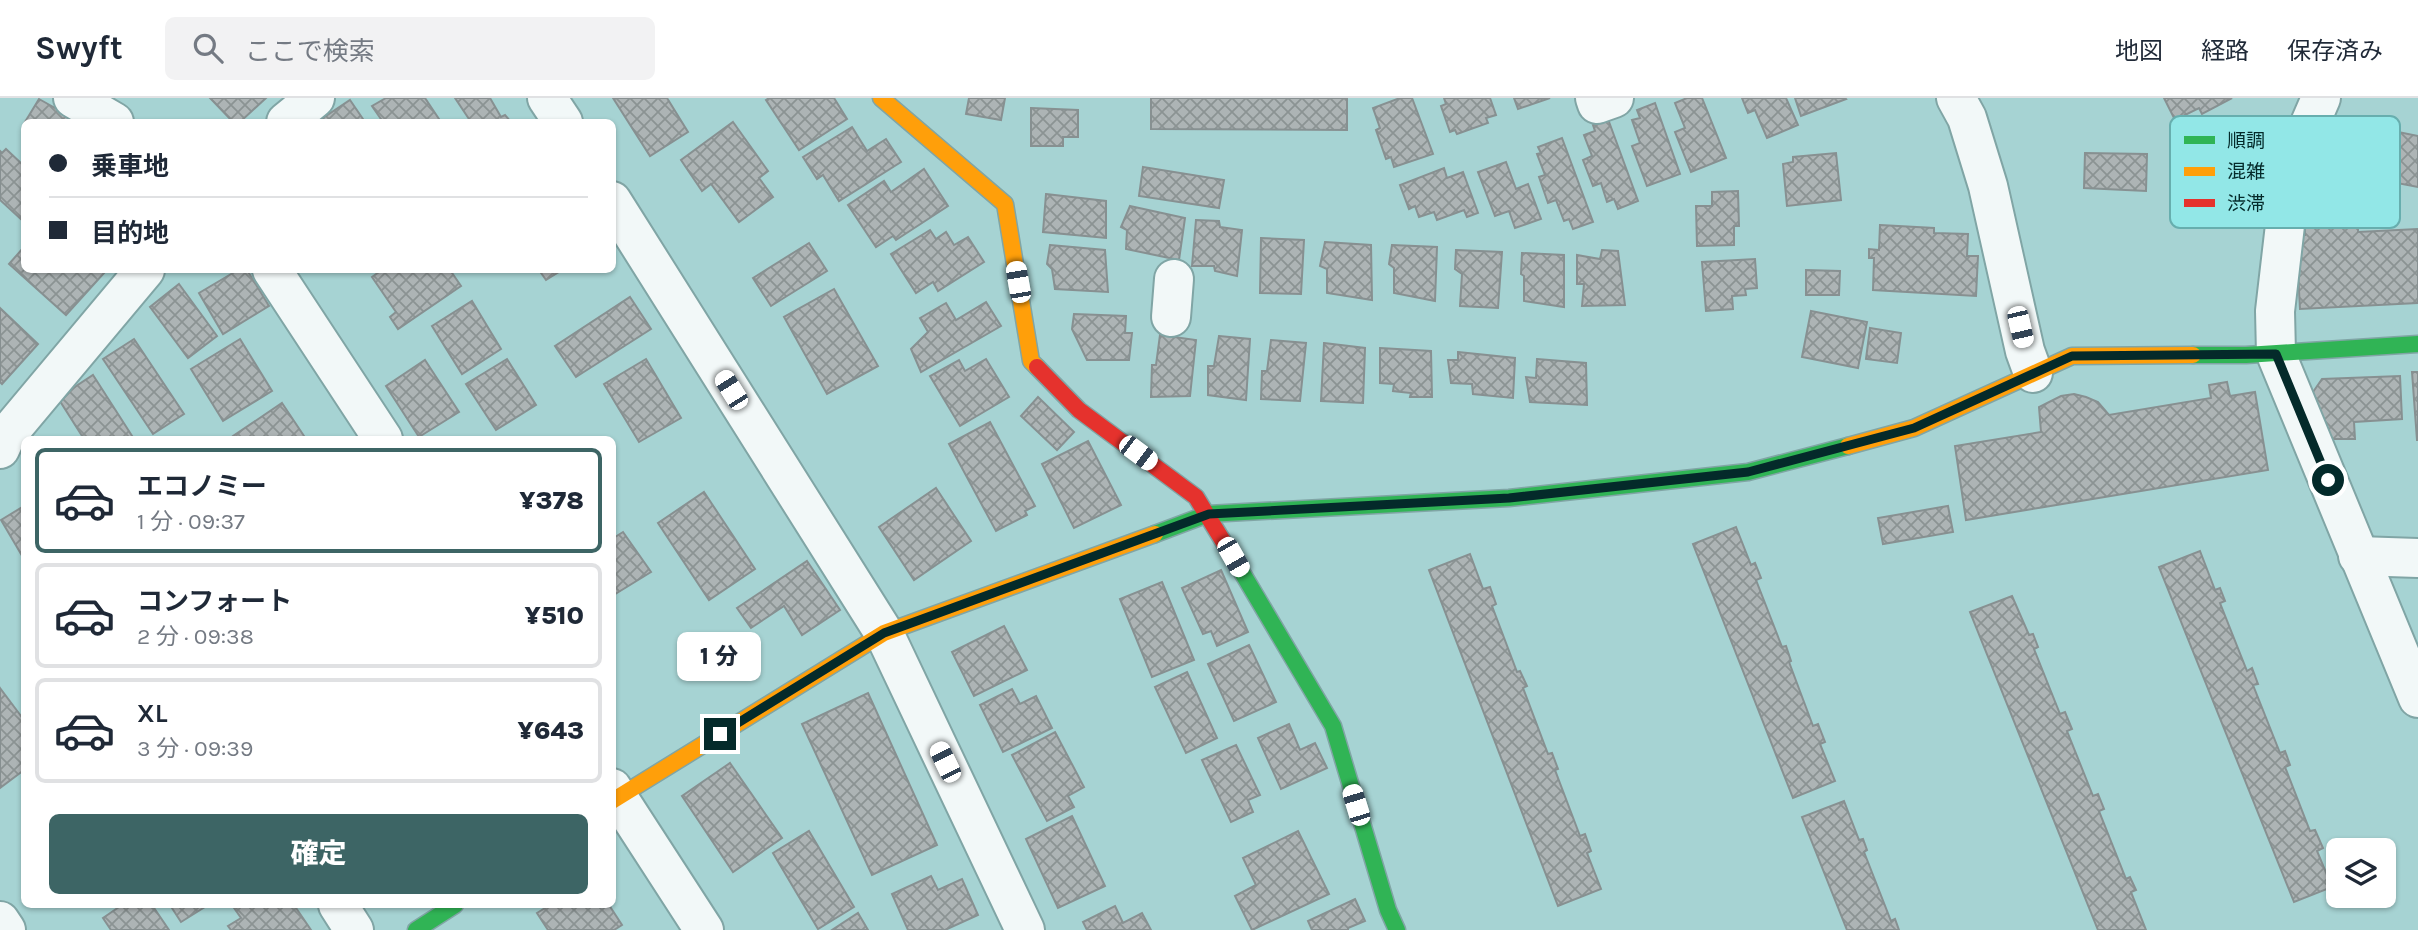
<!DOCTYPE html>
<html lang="ja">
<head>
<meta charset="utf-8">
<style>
  :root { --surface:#fff; --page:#f2f2f3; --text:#1f2937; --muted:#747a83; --line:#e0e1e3; --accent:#3d6565 }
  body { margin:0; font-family:Karla,"Noto Sans JP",sans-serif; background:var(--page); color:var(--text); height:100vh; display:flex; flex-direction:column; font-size:26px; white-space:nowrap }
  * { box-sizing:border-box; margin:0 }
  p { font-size:23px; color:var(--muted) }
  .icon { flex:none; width:38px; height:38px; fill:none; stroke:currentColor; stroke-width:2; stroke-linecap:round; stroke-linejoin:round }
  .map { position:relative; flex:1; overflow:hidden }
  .drawer { position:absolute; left:21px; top:338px; width:595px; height:472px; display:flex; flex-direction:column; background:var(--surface); border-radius:10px; box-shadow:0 2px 5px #0004 }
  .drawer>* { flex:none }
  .banner { position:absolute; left:21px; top:21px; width:595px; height:154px; border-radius:10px; box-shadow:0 2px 5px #0004; display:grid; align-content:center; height:154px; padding:0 28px; background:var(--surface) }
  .controls { position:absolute; left:2326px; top:740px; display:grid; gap:14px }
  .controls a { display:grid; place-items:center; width:70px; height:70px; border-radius:10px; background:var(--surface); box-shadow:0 2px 5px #0004; font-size:35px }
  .end { position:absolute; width:32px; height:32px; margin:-16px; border:9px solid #042a2a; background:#fff; box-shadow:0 0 0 4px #fff }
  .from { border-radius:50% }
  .bubble { position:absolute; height:49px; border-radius:10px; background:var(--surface); box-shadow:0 2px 5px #0004; font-size:23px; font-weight:800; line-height:49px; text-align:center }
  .car { position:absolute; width:21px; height:42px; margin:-21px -10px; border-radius:9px; box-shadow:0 0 5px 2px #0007; background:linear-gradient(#fff 24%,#345 0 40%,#fff 0 76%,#345 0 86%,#fff 0) }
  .banner b { display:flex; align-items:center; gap:24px; height:66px; font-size:26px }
  .banner b+b { border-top:2px solid var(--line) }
  .banner i { width:18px; height:18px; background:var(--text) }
  ul { padding:12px 0 0; list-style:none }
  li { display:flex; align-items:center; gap:21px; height:105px; margin:0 14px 10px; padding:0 14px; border:4px solid var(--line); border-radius:10px }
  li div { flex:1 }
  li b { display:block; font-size:26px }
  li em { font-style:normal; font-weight:800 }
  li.selected { border-color:var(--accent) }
  li>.icon { width:63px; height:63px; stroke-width:1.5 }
  .primary-button { display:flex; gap:14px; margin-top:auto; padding:14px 28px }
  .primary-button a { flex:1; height:80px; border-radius:10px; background:var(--accent); color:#fff; font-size:28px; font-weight:800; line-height:80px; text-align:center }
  header { display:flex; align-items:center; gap:42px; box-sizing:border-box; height:98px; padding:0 35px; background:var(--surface); border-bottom:2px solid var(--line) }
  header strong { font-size:33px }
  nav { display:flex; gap:38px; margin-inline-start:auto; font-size:24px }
  .search { width:490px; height:63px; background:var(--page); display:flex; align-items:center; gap:18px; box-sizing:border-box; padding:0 24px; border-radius:10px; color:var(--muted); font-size:26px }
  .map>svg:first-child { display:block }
  .building { fill:url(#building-cross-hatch); stroke:#879091; stroke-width:2 }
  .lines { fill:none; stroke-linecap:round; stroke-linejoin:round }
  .street-casing { stroke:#80a5a5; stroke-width:42 }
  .fast-casing { stroke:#80a5a5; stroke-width:19 }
  .slow-casing { stroke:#80a5a5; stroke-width:19 }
  .jam-casing { stroke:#80a5a5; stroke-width:19 }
  .street { stroke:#f2f8f8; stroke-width:38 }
  .fast { stroke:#30b455; stroke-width:16 }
  .slow { stroke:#ff9f0a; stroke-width:16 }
  .jam { stroke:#e5322d; stroke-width:16 }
  .route { stroke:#042a2a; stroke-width:9 }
  .key { fill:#92e7e7; stroke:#67aeae; stroke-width:2 }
  .key-label { font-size:19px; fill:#042a2a }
</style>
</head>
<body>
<header>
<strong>Swyft</strong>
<div class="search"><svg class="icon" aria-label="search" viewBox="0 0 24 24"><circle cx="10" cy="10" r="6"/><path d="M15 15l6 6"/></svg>ここで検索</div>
<nav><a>地図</a><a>経路</a><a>保存済み</a></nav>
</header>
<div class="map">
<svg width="2418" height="832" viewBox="0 0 2418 832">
  <defs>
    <pattern id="building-cross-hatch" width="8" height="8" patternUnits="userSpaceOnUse" patternTransform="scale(1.75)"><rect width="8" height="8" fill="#adb4b5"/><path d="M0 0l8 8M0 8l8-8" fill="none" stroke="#8b9393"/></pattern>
  </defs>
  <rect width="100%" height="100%" fill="#a6d3d3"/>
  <g class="building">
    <polygon points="210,0 266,0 240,24 233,24"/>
    <polygon points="386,0 425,0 441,24 383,24 372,8"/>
    <polygon points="455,0 490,0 501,19 505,17 511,24 471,24"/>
    <polygon points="613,0 667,0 688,34 650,58"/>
    <polygon points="769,0 834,0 847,21 799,52 766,2"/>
    <polygon points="969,0 1005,0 1001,22 966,16"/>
    <polygon points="1151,0 1347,0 1347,32 1151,31"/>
    <polygon points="1400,0 1412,0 1433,56 1394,69 1391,59 1386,61 1376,32 1380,30 1373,10"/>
    <polygon points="1444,0 1490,0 1496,17 1486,20 1488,25 1457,36 1455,32 1450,34 1441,8 1446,6"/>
    <polygon points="1514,0 1550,0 1518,11"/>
    <polygon points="1687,0 1702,0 1726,60 1691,74 1675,34 1685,30 1675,5"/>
    <polygon points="1742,0 1786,0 1798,27 1767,40 1755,12 1748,15"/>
    <polygon points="1795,0 1845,0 1846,1 1801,18"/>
    <polygon points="2164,0 2232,0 2202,16 2199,10 2175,22"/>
    <polygon points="39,1 80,24 25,24"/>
    <polygon points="350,2 365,24 326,24 323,20"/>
    <polygon points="1655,5 1680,76 1647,88 1632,48 1640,45 1632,22 1640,20 1637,12"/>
    <polygon points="1031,10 1078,12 1078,39 1063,39 1063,48 1031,48"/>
    <polygon points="1608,21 1638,103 1618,111 1614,101 1607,104 1601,85 1593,88 1583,62 1592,58 1584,37 1595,33 1593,27"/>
    <polygon points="733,24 768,73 759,80 773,99 739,124 711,86 702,93 681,62"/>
    <polygon points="2354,25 2418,38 2418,89 2345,75"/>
    <polygon points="852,29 867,53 886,41 901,64 839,103 823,77 817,81 803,59"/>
    <polygon points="1562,40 1593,124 1573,131 1569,121 1564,123 1556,102 1548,105 1539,79 1545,77 1537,56 1541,55 1538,49"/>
    <polygon points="6,51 24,68 24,124 0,102 0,53 2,55"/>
    <polygon points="1836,55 1841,102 1787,108 1783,66 1793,64 1793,59"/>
    <polygon points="2085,55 2147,56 2146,93 2084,90"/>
    <polygon points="1506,64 1516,91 1528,86 1541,121 1515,130 1509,113 1495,118 1478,74"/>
    <polygon points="1143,69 1224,82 1219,110 1139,98"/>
    <polygon points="1444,70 1447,80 1463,74 1478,115 1467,119 1464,112 1437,122 1434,114 1419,119 1415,108 1409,111 1400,87"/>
    <polygon points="924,71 948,108 896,142 893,138 876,149 848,107 884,83 891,94"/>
    <polygon points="1738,93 1739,128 1734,128 1734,147 1697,148 1696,108 1712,108 1712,94"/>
    <polygon points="1046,96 1106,103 1106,140 1043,134"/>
    <polygon points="1130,108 1185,120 1179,162 1126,151 1127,132 1121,129"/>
    <polygon points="1196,122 1219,123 1220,129 1242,132 1237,178 1215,173 1214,168 1192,168"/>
    <polygon points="2358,125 2358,134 2418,131 2418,205 2300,211 2296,137 2305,137 2305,128"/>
    <polygon points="1880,127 1934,130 1934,135 1968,136 1967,158 1978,158 1976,198 1873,192 1874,160 1869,160 1869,151 1879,152"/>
    <polygon points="930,132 936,141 946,134 954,147 968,139 984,164 938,193 933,184 916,195 891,156"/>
    <polygon points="1261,140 1304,142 1301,196 1260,195"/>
    <polygon points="1325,144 1371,147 1372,202 1327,195 1327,171 1320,168"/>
    <polygon points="809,145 827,173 771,208 753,180"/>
    <polygon points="1050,147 1105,152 1108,194 1055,191 1052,171 1047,166"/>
    <polygon points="1392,147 1437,149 1435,203 1394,195 1394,170 1389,166"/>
    <polygon points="24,149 24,172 102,172 105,174 66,217 9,166"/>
    <polygon points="1456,152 1502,154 1498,210 1460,208 1462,176 1455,171"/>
    <polygon points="1602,152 1618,153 1625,207 1582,208 1584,186 1577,186 1577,157 1600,161"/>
    <polygon points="1522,155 1564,157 1564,209 1524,203 1524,178 1521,176"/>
    <polygon points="1755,161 1757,190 1745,191 1746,197 1732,198 1733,211 1706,213 1702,164"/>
    <polygon points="238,172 247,172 269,208 223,236 199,195"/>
    <polygon points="382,172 450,172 461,188 398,231 390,219 396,214 372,179"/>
    <polygon points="539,172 562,172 546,182"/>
    <polygon points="1806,172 1840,173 1839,197 1806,197"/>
    <polygon points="179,186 217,238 188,260 150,209"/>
    <polygon points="834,191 878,268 827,296 784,219"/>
    <polygon points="630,199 651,231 576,279 555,248"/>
    <polygon points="472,203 501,251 462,276 432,228"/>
    <polygon points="986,204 1001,228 921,274 911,251 928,234 920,220 946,205 956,222"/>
    <polygon points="0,210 38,246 2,286 0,284"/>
    <polygon points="1811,213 1867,224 1858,270 1802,259"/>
    <polygon points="1074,216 1126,218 1125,235 1132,235 1129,262 1087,262 1072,231"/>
    <polygon points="1870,230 1901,235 1897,265 1866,261"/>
    <polygon points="1160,237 1196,242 1190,298 1151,299 1152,267 1156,267"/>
    <polygon points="1219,238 1250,241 1246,302 1208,297 1208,268 1214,268"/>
    <polygon points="134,241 184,316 153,336 103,261"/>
    <polygon points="240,241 272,293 223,323 191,271"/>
    <polygon points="1271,242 1306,245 1300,303 1261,301 1262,273 1267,273"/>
    <polygon points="1324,245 1365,250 1363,305 1321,303"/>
    <polygon points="1380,250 1431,253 1432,299 1410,299 1411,295 1393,293 1394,286 1380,285"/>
    <polygon points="1458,254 1515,260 1513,300 1473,296 1472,286 1451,285 1448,262 1458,262"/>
    <polygon points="507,261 536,307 496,332 466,286"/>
    <polygon points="646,261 681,320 639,344 604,286"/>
    <polygon points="986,261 1009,299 960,328 930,278 959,262 965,273"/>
    <polygon points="1537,261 1586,265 1587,307 1530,304 1526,279 1536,280"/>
    <polygon points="425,262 459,314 419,339 386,288"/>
    <polygon points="2412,274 2418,274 2418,342 2417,342"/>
    <polygon points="93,277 134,341 84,341 58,300"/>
    <polygon points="2400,278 2402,321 2354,324 2355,341 2330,341 2311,297 2322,281"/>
    <polygon points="2227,284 2230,298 2255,294 2268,372 1966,422 1955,348 2041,334 2039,309 2061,298 2074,296 2086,299 2098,304 2109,317 2211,300 2209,287"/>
    <polygon points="1038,299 1074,334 1057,352 1021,318"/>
    <polygon points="282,305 306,341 235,341 233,338"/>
    <polygon points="990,324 1035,408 1025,413 1027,417 996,433 949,346"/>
    <polygon points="1088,343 1121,407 1074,430 1042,366"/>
    <polygon points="936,390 971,443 914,482 879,429"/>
    <polygon points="704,394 755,471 709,502 658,425"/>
    <polygon points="24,408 24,461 1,422"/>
    <polygon points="1948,408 1953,434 1883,446 1878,420"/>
    <polygon points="1736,429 1751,467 1755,465 1761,480 1756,482 1782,549 1786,548 1791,563 1789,564 1813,628 1818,626 1825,644 1820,646 1835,683 1793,700 1693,446"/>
    <polygon points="623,434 651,474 612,498 612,441"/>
    <polygon points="2200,453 2215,492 2220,490 2225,503 2220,505 2247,573 2252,570 2258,586 2253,587 2280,655 2285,653 2290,667 2285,669 2310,733 2315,732 2323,750 2317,753 2332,789 2294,804 2159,469"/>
    <polygon points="1470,456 1483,491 1490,489 1496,506 1492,508 1517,574 1520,573 1527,588 1523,590 1548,656 1552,655 1558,671 1555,672 1580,738 1585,736 1591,753 1587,755 1601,791 1558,808 1429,472"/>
    <polygon points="807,463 840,512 802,537 784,508 751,530 737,510"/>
    <polygon points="1221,472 1248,534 1217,548 1211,533 1203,536 1182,490"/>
    <polygon points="1162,484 1194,562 1152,579 1120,501"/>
    <polygon points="2012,498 2029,537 2033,536 2038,549 2034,551 2060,616 2065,614 2072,631 2067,633 2093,698 2098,696 2104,711 2099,713 2126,781 2130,779 2136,792 2131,794 2146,832 2098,832 1970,514"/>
    <polygon points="1004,528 1027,572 974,598 952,554"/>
    <polygon points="1249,547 1276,604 1234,623 1208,566"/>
    <polygon points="1187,574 1217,640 1186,655 1155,589"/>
    <polygon points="0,590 24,622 24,672 0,690"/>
    <polygon points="1012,591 1020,606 1036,598 1052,630 1003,654 980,607"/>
    <polygon points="868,595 937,747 872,777 802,626"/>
    <polygon points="1289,626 1300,652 1315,645 1327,670 1281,691 1258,640"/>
    <polygon points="1055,634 1084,689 1068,698 1074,709 1047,723 1012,657"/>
    <polygon points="1236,647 1260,697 1248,702 1253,714 1231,724 1202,662"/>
    <polygon points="730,665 782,740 733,774 682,698"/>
    <polygon points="1844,703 1859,742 1863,741 1867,752 1864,754 1891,823 1895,821 1899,832 1847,832 1802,719"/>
    <polygon points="1072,718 1105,788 1058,810 1026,741"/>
    <polygon points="809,733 854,809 818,831 773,755"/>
    <polygon points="1298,733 1329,796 1252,832 1235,798 1256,787 1243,760"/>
    <polygon points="931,778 938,792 962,781 978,817 945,832 908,832 892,796"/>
    <polygon points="1355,801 1365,823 1348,830 1348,832 1312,832 1308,823"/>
    <polygon points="122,807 152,807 169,832 111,832 103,820"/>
    <polygon points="170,807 208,807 181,824"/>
    <polygon points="232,807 294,807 311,832 231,832 228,828 241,820"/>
    <polygon points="550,807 609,807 622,827 614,832 548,832 537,815"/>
    <polygon points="1115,808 1123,825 1142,815 1151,832 1087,832 1083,824"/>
    <polygon points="858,815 868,832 832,832"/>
  </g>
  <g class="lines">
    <g class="street-casing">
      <g id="street">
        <polyline points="73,0 114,24"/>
        <polyline points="547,0 563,24"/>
        <polyline points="1595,0 1597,6 1614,0"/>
        <polyline points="1956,0 1967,20 1988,88 2025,253 2033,275"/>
        <polyline points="2321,0 2292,67 2275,213 2276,256 2418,600"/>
        <polyline points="286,24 315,0"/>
        <polyline points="612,103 884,535 1025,832"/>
        <polyline points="272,172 383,341"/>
        <polyline points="1171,219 1174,181"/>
        <polyline points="0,351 6,338 145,172"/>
        <polyline points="2358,458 2418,460"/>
        <polyline points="612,690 704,832"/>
        <polyline points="338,807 354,832"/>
        <polyline points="0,823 6,832"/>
      </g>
    </g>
    <g class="fast-casing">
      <g id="fast">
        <polyline points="2193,257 2246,257 2418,246"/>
        <polyline points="1155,436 1208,416 1509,400 1748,374 1848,348"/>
        <polyline points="1237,466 1333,628 1388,812 1397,832"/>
        <polyline points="416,832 455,807"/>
      </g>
    </g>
    <g class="slow-casing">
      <g id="slow">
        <polyline points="881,0 1005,106 1031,263 1037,269"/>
        <polyline points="1848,348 1914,330 2072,258 2193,257"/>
        <polyline points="612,703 884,535 1155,436"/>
      </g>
    </g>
    <g class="jam-casing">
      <polyline id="jam" points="1037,269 1079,312 1196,399 1237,466"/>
    </g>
    <use href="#street" class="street"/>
    <use href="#fast" class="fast"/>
    <use href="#slow" class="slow"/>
    <use href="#jam" class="jam"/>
  </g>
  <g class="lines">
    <polyline class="route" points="720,636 884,535 1209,416 1509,400 1748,374 1914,330 2072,258 2276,256 2328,382"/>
  </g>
  <rect x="2170" y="18" width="230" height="112" rx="10" class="key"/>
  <rect x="2184" y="38" width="31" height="8" fill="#30b455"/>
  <rect x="2184" y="69" width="31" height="9" fill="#ff9f0a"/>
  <rect x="2184" y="101" width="31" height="8" fill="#e5322d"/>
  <g class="key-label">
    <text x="2227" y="49">順調</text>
    <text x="2227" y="80">混雑</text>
    <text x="2227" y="112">渋滞</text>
  </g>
</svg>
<div class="controls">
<a><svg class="icon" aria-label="layers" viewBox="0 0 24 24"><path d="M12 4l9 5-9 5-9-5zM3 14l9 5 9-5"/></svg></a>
</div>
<i class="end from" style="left:2328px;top:382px"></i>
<i class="end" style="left:720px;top:636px"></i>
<div class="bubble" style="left:677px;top:534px;width:84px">1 分</div>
<i class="car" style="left:1018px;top:184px;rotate:350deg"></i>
<i class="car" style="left:2020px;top:229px;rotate:167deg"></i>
<i class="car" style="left:731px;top:292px;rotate:328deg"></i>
<i class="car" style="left:1138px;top:355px;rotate:127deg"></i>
<i class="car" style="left:1233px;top:459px;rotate:150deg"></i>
<i class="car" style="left:945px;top:664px;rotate:334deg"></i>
<i class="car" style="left:1356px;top:707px;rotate:343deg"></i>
<div class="banner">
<b><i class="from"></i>乗車地</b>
<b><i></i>目的地</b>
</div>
<section class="drawer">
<ul>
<li class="selected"><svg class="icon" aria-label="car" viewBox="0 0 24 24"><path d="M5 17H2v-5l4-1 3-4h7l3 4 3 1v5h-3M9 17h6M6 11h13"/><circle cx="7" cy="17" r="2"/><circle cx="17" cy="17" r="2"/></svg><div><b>エコノミー</b><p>1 分 · 09:37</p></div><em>¥378</em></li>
<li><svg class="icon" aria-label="car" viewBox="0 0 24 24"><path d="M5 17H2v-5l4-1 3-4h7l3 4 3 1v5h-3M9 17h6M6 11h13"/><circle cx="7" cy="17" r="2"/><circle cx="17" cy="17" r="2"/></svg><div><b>コンフォート</b><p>2 分 · 09:38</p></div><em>¥510</em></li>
<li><svg class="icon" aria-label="car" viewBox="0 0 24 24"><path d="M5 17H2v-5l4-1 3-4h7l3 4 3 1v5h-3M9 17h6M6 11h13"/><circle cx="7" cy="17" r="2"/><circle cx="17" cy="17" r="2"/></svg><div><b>XL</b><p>3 分 · 09:39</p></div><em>¥643</em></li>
</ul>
<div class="primary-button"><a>確定</a></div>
</section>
</div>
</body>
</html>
